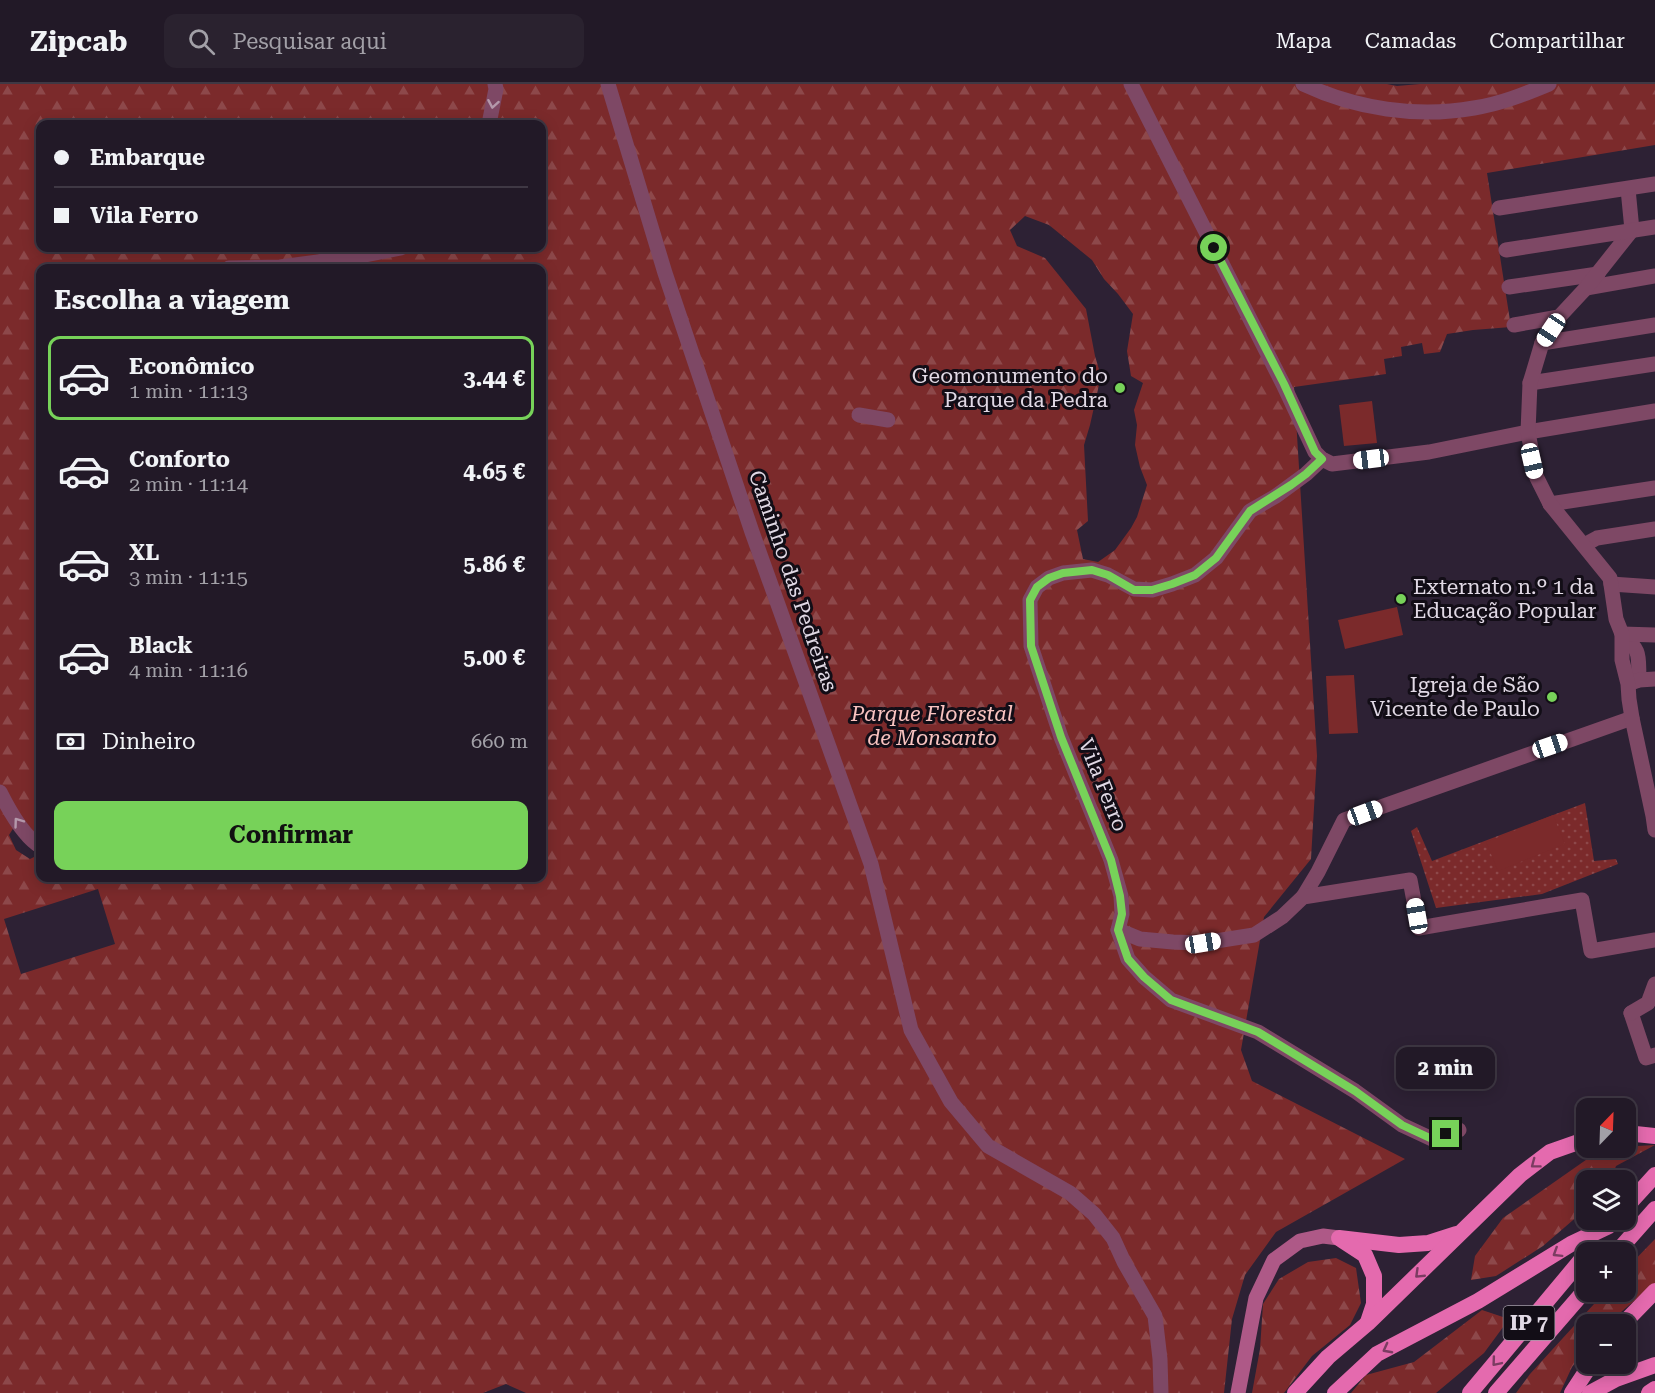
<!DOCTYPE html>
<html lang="pt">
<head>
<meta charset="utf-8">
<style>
  :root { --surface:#221927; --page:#2a222f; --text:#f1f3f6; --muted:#a2a0a7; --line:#3f3844; --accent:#77d259 }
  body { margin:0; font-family:"Roboto Serif",serif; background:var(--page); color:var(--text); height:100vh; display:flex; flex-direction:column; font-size:22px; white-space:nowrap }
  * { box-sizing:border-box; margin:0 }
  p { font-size:20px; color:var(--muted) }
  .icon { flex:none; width:33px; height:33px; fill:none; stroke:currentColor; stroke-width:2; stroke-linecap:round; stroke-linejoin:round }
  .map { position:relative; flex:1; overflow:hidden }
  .panel { position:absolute; left:36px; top:180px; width:510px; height:618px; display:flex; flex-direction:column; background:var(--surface); border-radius:12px; box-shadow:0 3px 15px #0003,0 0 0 2px var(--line) }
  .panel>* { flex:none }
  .guide { position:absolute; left:36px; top:36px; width:510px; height:132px; border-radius:12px; box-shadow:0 3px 15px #0003,0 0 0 2px var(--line); display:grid; align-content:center; height:132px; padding:0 18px; background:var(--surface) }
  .needle { width:39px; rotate:23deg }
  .fabs { position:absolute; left:1576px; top:1014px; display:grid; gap:12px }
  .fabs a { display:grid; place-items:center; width:60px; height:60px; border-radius:12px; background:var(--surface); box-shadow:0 3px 15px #0003,0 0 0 2px var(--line); font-size:30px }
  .end { position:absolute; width:27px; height:27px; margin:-14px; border:8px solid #77d259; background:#111; box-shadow:0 0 0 3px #111 }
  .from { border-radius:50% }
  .bubble { position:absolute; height:42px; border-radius:12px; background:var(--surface); box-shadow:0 3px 15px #0003,0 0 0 2px var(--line); font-size:20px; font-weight:700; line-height:42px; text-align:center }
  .car { position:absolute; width:18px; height:36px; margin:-18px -9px; border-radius:8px; box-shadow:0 0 4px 2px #0007; background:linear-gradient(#fff 24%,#345 0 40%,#fff 0 76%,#345 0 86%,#fff 0) }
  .guide b { display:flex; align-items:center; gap:21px; height:57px; font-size:22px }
  .guide b+b { border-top:2px solid var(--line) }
  .guide i { width:15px; height:15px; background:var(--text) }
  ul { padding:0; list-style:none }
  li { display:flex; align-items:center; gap:18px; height:84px; margin:0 12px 9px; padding:0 6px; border:3px solid transparent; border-radius:12px }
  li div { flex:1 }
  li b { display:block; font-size:22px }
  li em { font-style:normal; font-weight:700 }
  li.on { border-color:var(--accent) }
  li>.icon { width:54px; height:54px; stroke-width:1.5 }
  h2 { padding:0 18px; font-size:27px; line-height:72px }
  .pay { display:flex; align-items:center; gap:15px; height:66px; padding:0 18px; font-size:22px }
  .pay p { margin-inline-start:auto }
  .action { display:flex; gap:12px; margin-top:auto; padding:12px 18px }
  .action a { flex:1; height:69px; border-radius:12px; background:var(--accent); color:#111; font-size:24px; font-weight:700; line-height:69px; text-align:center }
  header { display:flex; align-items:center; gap:36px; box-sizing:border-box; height:84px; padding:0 30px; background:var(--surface); border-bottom:2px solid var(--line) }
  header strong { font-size:28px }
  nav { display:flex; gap:33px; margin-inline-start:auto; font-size:21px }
  .search { width:420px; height:54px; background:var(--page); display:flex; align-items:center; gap:15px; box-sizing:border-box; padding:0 21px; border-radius:12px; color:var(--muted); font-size:22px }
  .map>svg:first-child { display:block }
  .green { fill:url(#green-dots) }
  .forest { fill:url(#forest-firs); fill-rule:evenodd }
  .pitch { fill:#7b2a2b }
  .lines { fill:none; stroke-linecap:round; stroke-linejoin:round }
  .minor { stroke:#7e4865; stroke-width:15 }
  .tertiary { stroke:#7e4865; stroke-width:15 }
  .secondary { stroke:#ae5987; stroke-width:15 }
  .trunk { stroke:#e46aae; stroke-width:16 }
  .oneway { stroke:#b498ab }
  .oneway2 { stroke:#7b3c62 }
  .route { stroke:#77d259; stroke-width:8 }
  .poi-dot { fill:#77d259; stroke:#120d16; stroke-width:2 }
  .labels { text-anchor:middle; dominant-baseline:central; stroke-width:6; stroke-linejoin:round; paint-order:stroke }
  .shield { fill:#120d16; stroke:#a39ca7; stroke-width:1.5 }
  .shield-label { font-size:20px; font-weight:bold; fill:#e1d9e5 }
  .poi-label { font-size:21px; fill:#e1d9e5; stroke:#120d16; text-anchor:end }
  .street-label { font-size:21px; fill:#e1d9e5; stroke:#120d16 }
  .park-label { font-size:21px; font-style:italic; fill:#f9c3c0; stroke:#120d16 }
</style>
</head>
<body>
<header>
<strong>Zipcab</strong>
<div class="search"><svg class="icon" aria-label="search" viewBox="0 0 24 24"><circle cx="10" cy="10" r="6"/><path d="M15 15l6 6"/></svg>Pesquisar aqui</div>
<nav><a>Mapa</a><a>Camadas</a><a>Compartilhar</a></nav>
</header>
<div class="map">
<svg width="1655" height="1309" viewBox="0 0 1655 1309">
  <defs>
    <pattern id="green-dots" width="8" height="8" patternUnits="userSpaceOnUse" patternTransform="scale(1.5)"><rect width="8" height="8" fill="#7b2a2b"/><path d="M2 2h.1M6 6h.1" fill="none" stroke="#8d484a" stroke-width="1.8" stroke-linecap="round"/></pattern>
    <pattern id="forest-firs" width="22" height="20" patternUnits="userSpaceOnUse" patternTransform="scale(1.5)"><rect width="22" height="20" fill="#7b2a2b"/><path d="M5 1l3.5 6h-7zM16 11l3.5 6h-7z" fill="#8d484a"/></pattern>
  </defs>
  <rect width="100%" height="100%" fill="#2d2134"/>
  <polygon class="green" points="1585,719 1594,777 1616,775 1618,780 1542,810 1436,824 1411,747 1417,743 1432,777"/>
  <g class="forest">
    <path d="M0 0H1387L1397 2 1420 0H1655V61L1487 89 1511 243 1473 246 1447 250 1440 268 1424 270 1422 259 1401 263 1402 272 1384 275 1386 290 1294 303 1317 672 1311 775 1264 833 1241 966 1252 997 1405 1075 1276 1148 1245 1191 1232 1235 1224 1309H526L506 1300 483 1309H0ZM40 40H542V164H40ZM1025 132 1049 141 1092 176 1104 195 1118 210 1133 230 1127 267 1131 292 1143 299 1134 326 1137 341 1135 361 1140 383 1147 401 1137 433 1131 444 1115 466 1098 478 1083 475 1077 446 1088 437 1084 361 1090 341 1101 292 1095 272 1086 225 1045 174 1017 162 1010 146ZM40 184H542V794H40ZM14 743 19 752 38 771 30 775 16 766 9 751ZM98 805 115 860 21 890 4 835Z"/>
    <polygon points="1655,1061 1616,1082 1611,1096 1587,1096 1587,1124 1543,1162 1496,1192 1471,1196 1475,1172 1503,1134 1603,1064"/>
    <polygon points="1655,1155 1655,1199 1607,1240 1587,1240 1587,1264 1572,1283 1560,1309 1516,1309 1530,1290 1605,1208 1626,1208 1626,1185"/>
    <polygon points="1336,1174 1356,1184 1361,1219 1350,1241 1312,1272 1284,1309 1252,1309 1260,1265 1263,1220 1279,1195 1308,1178"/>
    <polygon points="1482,1226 1509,1235 1484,1269 1436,1309 1351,1309 1366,1291 1414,1278"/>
  </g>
  <g class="pitch">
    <polygon points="1372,317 1377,359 1344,362 1339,321"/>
    <polygon points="1397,523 1403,551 1345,565 1338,536"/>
    <polygon points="1354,591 1358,649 1329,650 1326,592"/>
    <polygon points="1553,731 1565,760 1498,787 1486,758"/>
  </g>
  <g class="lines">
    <g class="minor">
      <polyline points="1628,105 1632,146"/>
      <polyline points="1499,124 1655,100"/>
      <polyline points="1509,203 1598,190"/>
      <polyline points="1586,204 1655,192"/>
      <polyline points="1514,241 1559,233"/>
      <polyline points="1542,259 1655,241"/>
      <polyline points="1530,299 1655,280"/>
      <polyline points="859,331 888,336"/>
      <polyline points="1322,375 1306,390 1276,412 1250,427 1216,474 1195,491 1172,500 1152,506 1134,505 1108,491 1092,486 1063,489 1049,494 1037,503 1030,516 1031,562 1061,653 1111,776 1121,812 1122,830 1118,846 1128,875 1144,893 1171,916 1258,948 1355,1007 1402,1041 1432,1055 1459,1046"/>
      <polyline points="1550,420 1655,404"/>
      <polyline points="1584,461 1597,454 1655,445"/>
      <polyline points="1611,500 1655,503"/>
      <path d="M1622 550C1642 568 1638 571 1639 596"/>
      <polyline points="1622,550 1655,551"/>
      <polyline points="1631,599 1639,596 1655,595"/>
      <polyline points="1303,813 1318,788 1344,736 1632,634"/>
      <polyline points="1118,846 1140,855 1173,858 1203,859 1254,851 1282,833 1303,813 1410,796 1419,844 1582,816 1591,867 1655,856"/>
      <polyline points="1631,929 1646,974 1655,971"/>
    </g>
    <g class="tertiary">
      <polyline points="608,0 665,189 752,448 871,780 911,946 951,1018 988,1062 1070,1109 1094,1130 1113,1154 1124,1178 1155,1232 1160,1275 1161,1309"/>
      <polyline points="1131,0 1283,300 1315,368 1322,375 1332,380 1429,368 1528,348 1655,327"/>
      <path d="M1303 0C1356 25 1417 34 1474 24 1500 20 1525 10 1549 0"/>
      <polyline points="489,40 496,5 495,0"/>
      <polyline points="1632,146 1586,204 1559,233 1542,259 1530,299 1528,348 1536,392 1550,420 1610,494 1616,535 1622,550 1622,576 1628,600 1629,615 1632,634 1653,732 1655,746"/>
      <polyline points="1506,166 1655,143"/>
      <polyline points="229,184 280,183 355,173 401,164"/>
      <path d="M0 708C9 726 23 752 40 762"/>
      <polyline points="1631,929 1648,919 1655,900"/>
    </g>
    <polyline class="secondary" points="1238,1309 1256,1214 1274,1176 1300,1157 1323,1152 1339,1154"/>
    <g class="trunk">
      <polyline points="1626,1049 1655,1052"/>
      <polyline points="1626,1123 1655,1091"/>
      <polyline points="1339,1154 1399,1161 1428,1159 1456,1150"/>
      <polyline points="1342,1156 1365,1171 1374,1192 1374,1220 1368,1238"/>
      <polyline points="1617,1168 1655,1125"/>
      <polyline points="1623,1240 1655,1207"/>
      <polyline points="1295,1309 1328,1273 1368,1239 1520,1091 1550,1068 1587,1055"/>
      <polyline points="1335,1309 1377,1270 1478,1217 1571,1160 1609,1142"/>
      <polyline points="1470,1309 1587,1169"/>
      <polyline points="1496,1309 1587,1204"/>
      <polyline points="1572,1309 1591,1280"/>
      <polyline points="1590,1309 1616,1295 1655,1281"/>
      <polyline points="1649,1309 1655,1305"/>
    </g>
  </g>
  <defs><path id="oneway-chevron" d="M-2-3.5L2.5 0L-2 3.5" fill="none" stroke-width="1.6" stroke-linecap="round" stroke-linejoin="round" transform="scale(1.5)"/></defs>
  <g class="oneway">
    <use href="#oneway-chevron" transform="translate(493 20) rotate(100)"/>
    <use href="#oneway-chevron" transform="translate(18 738) rotate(-126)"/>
  </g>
  <g class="oneway2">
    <use href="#oneway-chevron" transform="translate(1535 1080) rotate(143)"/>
    <use href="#oneway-chevron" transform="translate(1557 1169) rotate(148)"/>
    <use href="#oneway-chevron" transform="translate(1419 1190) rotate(136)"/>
    <use href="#oneway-chevron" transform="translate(1387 1265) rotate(152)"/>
    <use href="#oneway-chevron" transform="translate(1496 1278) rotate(130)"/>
  </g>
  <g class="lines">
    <polyline class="route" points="1214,164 1284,300 1315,368 1322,375 1306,390 1291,401 1250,427 1216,474 1195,491 1172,500 1152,506 1134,506 1108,491 1092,486 1063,489 1049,494 1037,503 1030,516 1031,562 1061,653 1111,776 1120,812 1122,830 1118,846 1128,875 1144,893 1171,916 1258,948 1355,1007 1402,1041 1432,1055 1446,1050"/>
  </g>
  <g class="poi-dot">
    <circle cx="1120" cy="304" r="6"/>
    <circle cx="1401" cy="515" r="6"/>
    <circle cx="1552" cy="613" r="6"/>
  </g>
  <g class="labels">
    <rect class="shield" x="1503.5" y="1222" width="51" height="34" rx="4.5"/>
    <g class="shield-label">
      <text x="1529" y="1239">IP 7</text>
    </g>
    <g class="poi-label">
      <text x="1108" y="292">Geomonumento do<tspan x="1108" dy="24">Parque da Pedra</tspan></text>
      <text x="1413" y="503" text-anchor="start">Externato n.º 1 da<tspan x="1413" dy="24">Educação Popular</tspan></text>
      <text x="1540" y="601">Igreja de São<tspan x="1540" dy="24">Vicente de Paulo</tspan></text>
    </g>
    <g class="street-label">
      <text transform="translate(793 497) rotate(71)">Caminho das Pedreiras</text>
      <text transform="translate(1103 701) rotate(68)">Vila Ferro</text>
    </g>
    <g class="park-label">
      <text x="932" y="630">Parque Florestal<tspan x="932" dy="24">de Monsanto</tspan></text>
    </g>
  </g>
</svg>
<div class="fabs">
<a><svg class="needle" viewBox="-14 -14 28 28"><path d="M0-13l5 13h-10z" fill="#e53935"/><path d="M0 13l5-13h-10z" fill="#a2a0a7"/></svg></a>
<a><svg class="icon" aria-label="layers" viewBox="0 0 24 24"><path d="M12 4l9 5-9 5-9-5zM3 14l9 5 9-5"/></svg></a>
<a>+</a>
<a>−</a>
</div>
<i class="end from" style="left:1214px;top:164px"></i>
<i class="end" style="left:1446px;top:1050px"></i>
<div class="bubble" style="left:1396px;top:963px;width:99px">2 min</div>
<i class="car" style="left:1551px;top:246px;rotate:214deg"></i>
<i class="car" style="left:1371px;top:375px;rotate:263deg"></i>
<i class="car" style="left:1532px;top:377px;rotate:167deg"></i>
<i class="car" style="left:1550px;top:662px;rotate:71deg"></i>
<i class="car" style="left:1365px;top:729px;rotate:70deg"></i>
<i class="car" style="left:1417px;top:832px;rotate:350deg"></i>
<i class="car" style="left:1203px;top:859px;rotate:81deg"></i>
<div class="guide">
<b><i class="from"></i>Embarque</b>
<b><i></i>Vila Ferro</b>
</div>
<section class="panel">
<h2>Escolha a viagem</h2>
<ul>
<li class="on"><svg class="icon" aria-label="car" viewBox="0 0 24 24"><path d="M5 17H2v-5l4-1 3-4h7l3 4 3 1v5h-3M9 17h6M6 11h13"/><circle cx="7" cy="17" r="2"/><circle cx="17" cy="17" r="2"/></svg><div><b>Econômico</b><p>1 min · 11:13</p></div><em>3.44 €</em></li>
<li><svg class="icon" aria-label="car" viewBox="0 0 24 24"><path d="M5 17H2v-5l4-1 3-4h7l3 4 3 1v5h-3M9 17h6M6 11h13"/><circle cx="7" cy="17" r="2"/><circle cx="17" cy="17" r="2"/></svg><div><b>Conforto</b><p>2 min · 11:14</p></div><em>4.65 €</em></li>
<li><svg class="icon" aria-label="car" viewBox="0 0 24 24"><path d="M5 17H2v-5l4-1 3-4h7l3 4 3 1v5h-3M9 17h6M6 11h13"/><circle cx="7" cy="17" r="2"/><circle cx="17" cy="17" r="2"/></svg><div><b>XL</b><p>3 min · 11:15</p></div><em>5.86 €</em></li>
<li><svg class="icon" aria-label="car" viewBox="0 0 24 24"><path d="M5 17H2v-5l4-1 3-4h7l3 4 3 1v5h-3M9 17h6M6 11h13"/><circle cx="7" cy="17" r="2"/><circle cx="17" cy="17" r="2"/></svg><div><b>Black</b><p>4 min · 11:16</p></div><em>5.00 €</em></li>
</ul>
<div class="pay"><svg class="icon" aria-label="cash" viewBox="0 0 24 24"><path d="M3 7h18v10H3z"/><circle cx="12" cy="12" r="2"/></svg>Dinheiro<p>660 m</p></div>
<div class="action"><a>Confirmar</a></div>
</section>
</div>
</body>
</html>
